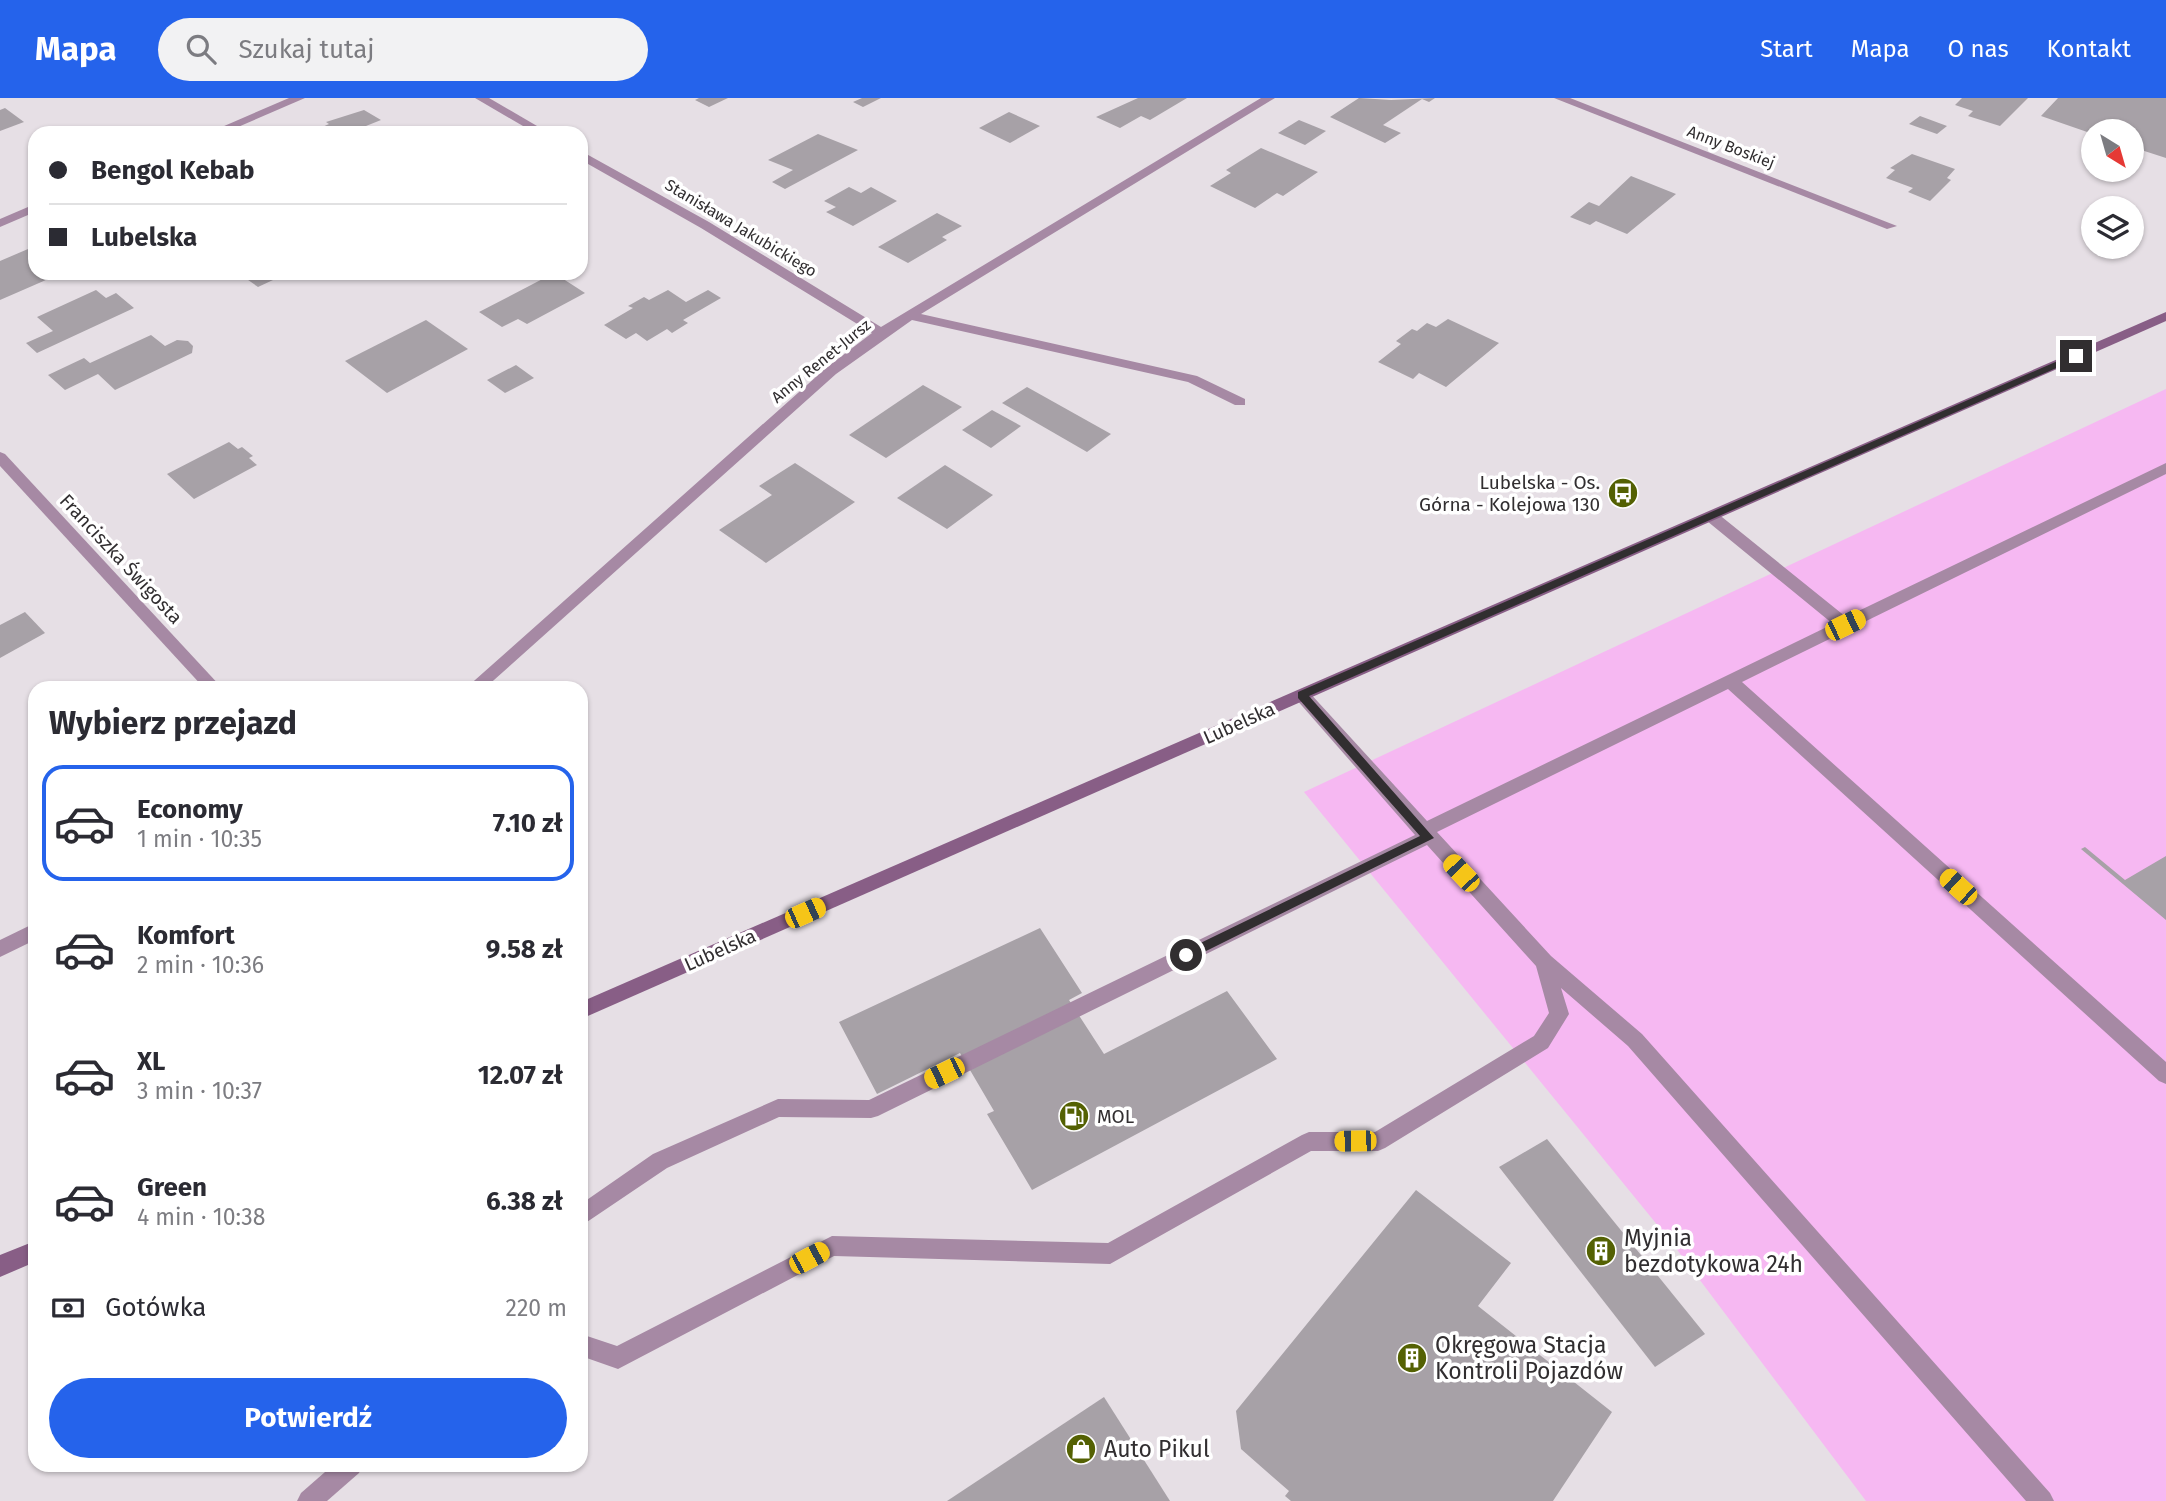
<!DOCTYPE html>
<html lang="pl">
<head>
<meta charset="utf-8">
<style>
  :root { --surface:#fff; --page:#f2f2f3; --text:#2b2b33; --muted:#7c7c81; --line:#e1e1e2; --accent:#2563eb }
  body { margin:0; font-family:"Fira Sans",sans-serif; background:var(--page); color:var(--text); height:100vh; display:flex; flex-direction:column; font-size:26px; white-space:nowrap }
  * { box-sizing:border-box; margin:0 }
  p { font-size:23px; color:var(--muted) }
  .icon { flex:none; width:38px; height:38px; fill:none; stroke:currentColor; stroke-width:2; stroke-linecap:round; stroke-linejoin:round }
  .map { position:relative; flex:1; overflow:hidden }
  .sheet { position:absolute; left:28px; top:583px; width:560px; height:791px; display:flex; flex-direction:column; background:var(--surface); border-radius:21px; box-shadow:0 2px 5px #0004 }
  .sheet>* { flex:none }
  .guide { position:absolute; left:28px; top:28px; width:560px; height:154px; border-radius:21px; box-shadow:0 2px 5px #0004; display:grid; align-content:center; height:154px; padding:0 21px; background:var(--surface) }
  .needle { width:46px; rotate:143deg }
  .controls { position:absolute; left:2081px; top:21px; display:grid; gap:14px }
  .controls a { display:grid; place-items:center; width:63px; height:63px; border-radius:50%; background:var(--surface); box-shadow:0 2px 5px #0004; font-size:35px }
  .end { position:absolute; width:32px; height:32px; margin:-16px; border:9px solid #312e30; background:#fff; box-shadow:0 0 0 4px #fff }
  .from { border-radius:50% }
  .car { position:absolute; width:21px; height:42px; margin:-21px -10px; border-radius:9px; box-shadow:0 0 5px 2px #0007; background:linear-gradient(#f5c518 24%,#345 0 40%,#f5c518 0 76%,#345 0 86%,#f5c518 0) }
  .guide b { display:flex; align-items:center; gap:24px; height:66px; font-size:26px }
  .guide b+b { border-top:2px solid var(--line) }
  .guide i { width:18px; height:18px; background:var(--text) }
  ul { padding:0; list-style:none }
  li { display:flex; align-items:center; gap:21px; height:116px; margin:0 14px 10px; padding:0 7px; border:4px solid transparent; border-radius:21px }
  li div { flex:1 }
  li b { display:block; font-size:26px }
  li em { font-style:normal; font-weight:700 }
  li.active { border-color:var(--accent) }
  li>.icon { width:63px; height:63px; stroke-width:1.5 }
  h2 { padding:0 21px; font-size:32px; line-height:84px }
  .pay { display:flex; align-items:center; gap:18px; height:77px; padding:0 21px; font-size:26px }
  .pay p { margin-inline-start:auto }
  .cta { display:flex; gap:14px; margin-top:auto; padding:14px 21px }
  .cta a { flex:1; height:80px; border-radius:42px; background:var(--accent); color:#fff; font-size:28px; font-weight:700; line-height:80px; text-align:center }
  header { display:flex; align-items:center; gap:42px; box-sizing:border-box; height:98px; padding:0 35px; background:var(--accent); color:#fff }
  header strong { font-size:33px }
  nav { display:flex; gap:38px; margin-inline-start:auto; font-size:24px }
  .search { width:490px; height:63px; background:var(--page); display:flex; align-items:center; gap:18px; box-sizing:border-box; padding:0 24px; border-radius:38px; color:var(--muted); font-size:26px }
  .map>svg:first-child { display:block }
  .green { fill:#f6b8f2 }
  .building { fill:#a7a1a7 }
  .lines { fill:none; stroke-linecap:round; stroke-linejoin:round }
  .service { fill:#a689a4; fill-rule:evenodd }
  .minor { fill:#a689a4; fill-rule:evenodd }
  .secondary { fill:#885e86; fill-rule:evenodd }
  .route { fill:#312e30 }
  .labels { text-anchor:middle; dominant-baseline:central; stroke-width:7; stroke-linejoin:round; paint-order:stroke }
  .far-street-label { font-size:16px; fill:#312e30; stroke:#fff }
  .poi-label { font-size:19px; fill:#312e30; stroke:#fff; text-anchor:end }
  .street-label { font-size:19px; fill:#312e30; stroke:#fff }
  .near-poi-label { font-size:23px; fill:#312e30; stroke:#fff; text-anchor:start }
</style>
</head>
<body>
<header>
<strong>Mapa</strong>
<div class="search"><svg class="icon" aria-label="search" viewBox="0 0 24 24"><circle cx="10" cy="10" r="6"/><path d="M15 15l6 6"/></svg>Szukaj tutaj</div>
<nav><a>Start</a><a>Mapa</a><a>O nas</a><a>Kontakt</a></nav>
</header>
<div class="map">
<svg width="2166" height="1403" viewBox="0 0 2166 1403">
  <rect width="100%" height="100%" fill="#e6dfe5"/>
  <polygon class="green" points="2166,291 2166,1403 1866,1403 1672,1145 1304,694"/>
  <g class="building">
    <polygon points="699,0 728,0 709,9 695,2"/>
    <polygon points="862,0 881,0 863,9 853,4"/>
    <polygon points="1138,0 1187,0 1150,22 1141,18 1120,30 1096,19"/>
    <polygon points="1359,0 1391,2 1435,0 1429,4 1422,1 1383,27 1401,35 1385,45 1330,19"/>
    <polygon points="1962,0 2028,0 2000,28 1968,18 1973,13 1955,7"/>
    <polygon points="2058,0 2166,0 2166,60 2132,49 2132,33 2093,36 2041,18"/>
    <polygon points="5,10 24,24 0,33 0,12"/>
    <polygon points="364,12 381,22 366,28 377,35 309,35 329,26 326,24"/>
    <polygon points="1009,14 1040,28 1010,45 979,30"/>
    <polygon points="1920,18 1947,28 1937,36 1909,26"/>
    <polygon points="1299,22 1326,33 1305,47 1278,35"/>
    <polygon points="818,36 858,52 785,91 772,84 793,72 768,62"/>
    <polygon points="1261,50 1318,74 1283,98 1277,95 1255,110 1210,88 1231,75 1226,72"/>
    <polygon points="1912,56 1955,71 1947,80 1951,82 1930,103 1908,94 1913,90 1886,80 1895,72 1890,70"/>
    <polygon points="1631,78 1676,96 1627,136 1596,123 1590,127 1570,119 1589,104 1599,108"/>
    <polygon points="849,89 861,95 871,89 897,103 853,128 826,114 836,109 824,103"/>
    <polygon points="937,115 962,128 942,139 947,142 908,165 878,149"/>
    <polygon points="35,148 35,175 62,175 0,202 0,163"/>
    <polygon points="246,175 288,175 258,189 241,177"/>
    <polygon points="554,175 585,195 527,226 518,221 502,229 479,214"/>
    <polygon points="96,192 106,200 116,195 134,210 37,255 26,245 53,233 37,219"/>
    <polygon points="668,192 686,204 708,192 721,200 683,222 688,225 672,235 667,231 647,243 636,235 626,241 604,227 633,210 628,208 644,199 649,202"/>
    <polygon points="1448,221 1499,245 1446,289 1419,275 1413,281 1378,264 1401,246 1396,243 1412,231 1417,233 1427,225 1436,229"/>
    <polygon points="426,222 468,251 387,295 345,263"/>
    <polygon points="151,237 165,248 177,242 188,243 193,248 192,255 115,292 98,276 65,292 48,277 84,260 90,265"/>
    <polygon points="516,267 534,280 505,295 487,282"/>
    <polygon points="923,287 962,309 886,360 849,337"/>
    <polygon points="1027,289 1111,336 1087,354 1002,305"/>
    <polygon points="992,312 1021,328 991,350 962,332"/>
    <polygon points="229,344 238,351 242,349 253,358 249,360 257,367 194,401 167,376"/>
    <polygon points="795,365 855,404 766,465 719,432 772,397 759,388"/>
    <polygon points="945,367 993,397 947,431 897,400"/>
    <polygon points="25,514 45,535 0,560 0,527"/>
    <polygon points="2085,749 2125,782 2166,758 2166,822 2081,751"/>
    <polygon points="1040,830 1082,895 1069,902 1104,956 1227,893 1277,961 1032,1092 987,1016 994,1013 960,955 877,996 839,924"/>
    <polygon points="1547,1041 1705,1236 1655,1269 1499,1069"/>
    <polygon points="1416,1092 1511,1165 1478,1208 1612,1314 1553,1403 1291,1403 1285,1398 1289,1393 1241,1351 1236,1313"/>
    <polygon points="1104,1299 1170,1403 947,1403"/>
  </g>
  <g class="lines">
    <polygon class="service" points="2166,365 2166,376 1742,584 2166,964 2166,986 2159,983 1728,591 1437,734 1551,858 1642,936 2050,1395 2054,1403 2026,1403 1628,948 1561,890 1569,916 1548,950 1385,1050 1378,1053 1311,1053 1110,1166 834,1158 618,1271 581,1258 581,1236 617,1248 832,1138 1108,1145 1302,1037 1309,1034 1375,1034 1534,938 1549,915 1536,868 1427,747 878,1018 871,1020 779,1019 667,1070 581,1128 581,1106 653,1056 778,1001 869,1002 1415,737 1296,601 1294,597 1296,593 1308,593 1427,723 1833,526 1707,423 1705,419 1707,415 1717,415 1846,519"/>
    <g class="minor">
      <polygon points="289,0 305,0 224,35 208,35"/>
      <polygon points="475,0 489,0 549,35 535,35"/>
      <polygon points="1261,0 1275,0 921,216 1197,278 1245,301 1245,307 1235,307 1188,284 912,222 836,276 485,590 466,590 826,270 872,235 701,130 581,62 581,53 709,124 881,229"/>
      <polygon points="1554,0 1570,0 1897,128 1887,131"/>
      <polygon points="35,106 35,114 0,129 0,121"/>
      <polygon points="0,354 5,356 222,590 204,590 0,368"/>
      <polygon points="35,825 35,842 0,859 0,842"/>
      <polygon points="333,1367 363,1367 359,1375 327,1403 297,1403 301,1395"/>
    </g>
    <g class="secondary">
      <polygon points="2166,214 2166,223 581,921 581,904"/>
      <polygon points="35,1143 35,1164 0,1179 0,1157"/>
    </g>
  </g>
  <polygon class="route" points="2076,255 2079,260 1309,598 1434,740 1190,861 1182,861 1182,854 1420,738 1298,600 1298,594"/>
  <defs>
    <g id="bus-disc" transform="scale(1.575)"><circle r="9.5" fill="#546103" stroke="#fff"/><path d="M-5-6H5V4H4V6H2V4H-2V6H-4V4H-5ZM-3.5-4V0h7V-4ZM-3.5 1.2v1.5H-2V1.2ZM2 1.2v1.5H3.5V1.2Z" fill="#fff"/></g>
    <g id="fuel-disc" transform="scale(1.575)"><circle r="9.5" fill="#546103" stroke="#fff"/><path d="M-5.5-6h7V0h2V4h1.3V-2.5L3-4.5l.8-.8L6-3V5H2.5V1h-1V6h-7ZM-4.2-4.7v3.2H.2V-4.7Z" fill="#fff"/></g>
    <g id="building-disc" transform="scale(1.575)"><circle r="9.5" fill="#546103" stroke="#fff"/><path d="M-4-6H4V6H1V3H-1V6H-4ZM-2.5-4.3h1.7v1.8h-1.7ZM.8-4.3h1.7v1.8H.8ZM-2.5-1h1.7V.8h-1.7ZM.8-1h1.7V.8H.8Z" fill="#fff"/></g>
    <g id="shop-disc" transform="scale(1.575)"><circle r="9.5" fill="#546103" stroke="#fff"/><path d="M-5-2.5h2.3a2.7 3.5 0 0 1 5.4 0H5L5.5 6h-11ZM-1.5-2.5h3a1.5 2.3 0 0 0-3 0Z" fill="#fff"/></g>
  </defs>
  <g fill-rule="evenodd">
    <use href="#bus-disc" x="1623" y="395"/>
    <use href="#fuel-disc" x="1074" y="1018"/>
    <use href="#building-disc" x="1601" y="1153"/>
    <use href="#building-disc" x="1412" y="1260"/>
    <use href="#shop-disc" x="1081" y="1351"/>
  </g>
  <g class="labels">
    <g class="far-street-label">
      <text transform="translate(1731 49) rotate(21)">Anny Boskiej</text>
      <text transform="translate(741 130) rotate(31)">Stanisława Jakubickiego</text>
      <text transform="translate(821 263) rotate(-39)">Anny Renet-Jursz</text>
    </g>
    <g class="poi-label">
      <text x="1600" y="384">Lubelska - Os.<tspan x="1600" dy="22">Górna - Kolejowa 130</tspan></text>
      <text x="1097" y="1018" text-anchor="start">MOL</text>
    </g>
    <g class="street-label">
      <text transform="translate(121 461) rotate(47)">Franciszka Świgosta</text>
      <text transform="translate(1239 625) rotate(-24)">Lubelska</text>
      <text transform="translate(720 852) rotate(-24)">Lubelska</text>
    </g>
    <g class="near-poi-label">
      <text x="1624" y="1140">Myjnia<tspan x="1624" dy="26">bezdotykowa 24h</tspan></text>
      <text x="1435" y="1247">Okręgowa Stacja<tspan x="1435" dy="26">Kontroli Pojazdów</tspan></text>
      <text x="1104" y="1351">Auto Pikul</text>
    </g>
  </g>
</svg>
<div class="controls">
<a><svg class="needle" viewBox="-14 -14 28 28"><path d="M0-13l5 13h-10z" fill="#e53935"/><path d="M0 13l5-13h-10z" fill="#7c7c81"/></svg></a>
<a><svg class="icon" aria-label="layers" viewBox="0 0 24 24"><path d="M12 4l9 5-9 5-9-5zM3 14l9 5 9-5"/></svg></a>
</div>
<i class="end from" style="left:1186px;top:857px"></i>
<i class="end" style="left:2076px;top:258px"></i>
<i class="car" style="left:1845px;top:527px;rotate:64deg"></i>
<i class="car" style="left:1461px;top:775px;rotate:317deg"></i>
<i class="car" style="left:1958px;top:789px;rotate:312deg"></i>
<i class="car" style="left:805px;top:815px;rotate:66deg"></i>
<i class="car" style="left:944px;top:975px;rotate:244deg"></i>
<i class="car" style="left:1355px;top:1043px;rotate:269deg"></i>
<i class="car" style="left:809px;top:1160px;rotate:62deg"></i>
<div class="guide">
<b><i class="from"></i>Bengol Kebab</b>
<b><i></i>Lubelska</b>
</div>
<section class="sheet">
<h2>Wybierz przejazd</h2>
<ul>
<li class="active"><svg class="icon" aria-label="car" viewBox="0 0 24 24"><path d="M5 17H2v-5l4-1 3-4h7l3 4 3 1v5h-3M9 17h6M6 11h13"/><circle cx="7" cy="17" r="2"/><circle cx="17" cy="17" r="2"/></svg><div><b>Economy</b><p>1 min · 10:35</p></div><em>7.10 zł</em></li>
<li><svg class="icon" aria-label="car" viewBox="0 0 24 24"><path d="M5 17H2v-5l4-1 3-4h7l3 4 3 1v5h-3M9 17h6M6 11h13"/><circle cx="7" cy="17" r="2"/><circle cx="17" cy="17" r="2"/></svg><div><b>Komfort</b><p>2 min · 10:36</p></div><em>9.58 zł</em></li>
<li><svg class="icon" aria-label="car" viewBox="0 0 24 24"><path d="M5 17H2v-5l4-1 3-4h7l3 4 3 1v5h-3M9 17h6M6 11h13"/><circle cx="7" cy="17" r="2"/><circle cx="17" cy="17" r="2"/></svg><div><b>XL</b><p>3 min · 10:37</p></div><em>12.07 zł</em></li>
<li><svg class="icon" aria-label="car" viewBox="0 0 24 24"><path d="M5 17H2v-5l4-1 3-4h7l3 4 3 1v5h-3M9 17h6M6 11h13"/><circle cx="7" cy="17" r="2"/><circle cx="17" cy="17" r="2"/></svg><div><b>Green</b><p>4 min · 10:38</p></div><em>6.38 zł</em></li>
</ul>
<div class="pay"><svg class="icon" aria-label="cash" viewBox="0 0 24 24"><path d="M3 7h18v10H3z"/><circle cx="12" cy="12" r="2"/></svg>Gotówka<p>220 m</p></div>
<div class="cta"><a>Potwierdź</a></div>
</section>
</div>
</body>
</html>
